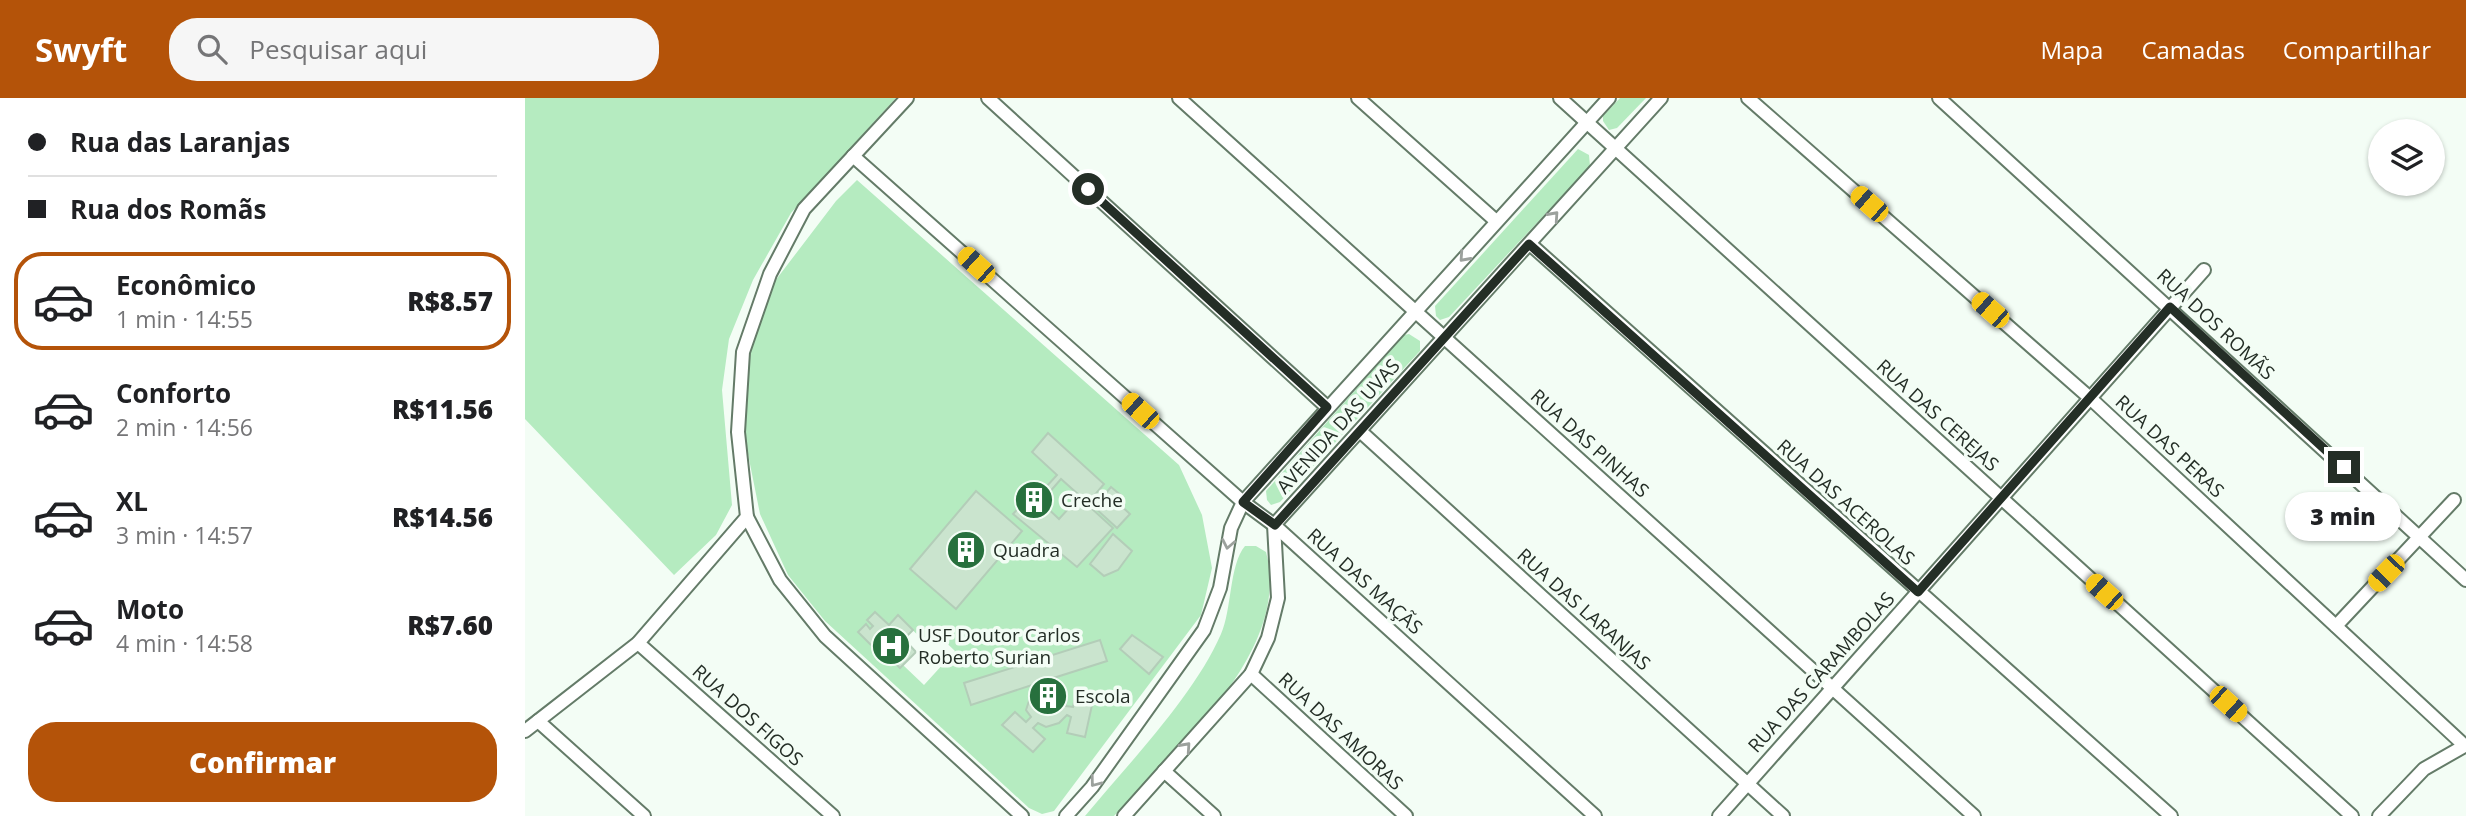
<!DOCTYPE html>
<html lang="pt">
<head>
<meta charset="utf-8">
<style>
  :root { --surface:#fff; --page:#f6f6f6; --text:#202124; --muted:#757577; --line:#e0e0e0; --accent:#b45309 }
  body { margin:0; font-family:"Open Sans",sans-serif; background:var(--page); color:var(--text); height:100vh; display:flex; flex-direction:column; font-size:26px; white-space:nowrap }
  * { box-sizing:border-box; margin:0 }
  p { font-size:23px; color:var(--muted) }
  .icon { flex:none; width:38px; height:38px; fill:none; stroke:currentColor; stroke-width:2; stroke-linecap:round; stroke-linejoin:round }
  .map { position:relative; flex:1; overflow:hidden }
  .side { display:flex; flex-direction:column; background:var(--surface); width:525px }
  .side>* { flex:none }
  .guide { display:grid; align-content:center; height:154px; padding:0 28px; background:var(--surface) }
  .buttons { position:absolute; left:1843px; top:21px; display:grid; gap:14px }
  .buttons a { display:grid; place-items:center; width:77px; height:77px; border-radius:50%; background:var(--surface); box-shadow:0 2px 5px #0004; font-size:35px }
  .end { position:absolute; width:32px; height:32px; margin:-16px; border:9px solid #242e26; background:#fff; box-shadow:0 0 0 4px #fff }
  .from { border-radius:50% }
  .bubble { position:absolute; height:49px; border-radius:24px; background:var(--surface); box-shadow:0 2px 5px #0004; font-size:23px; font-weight:800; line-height:49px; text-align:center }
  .car { position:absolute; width:21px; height:42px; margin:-21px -10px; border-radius:9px; box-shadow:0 0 5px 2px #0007; background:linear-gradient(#f5c518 24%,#345 0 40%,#f5c518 0 76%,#345 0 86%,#f5c518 0) }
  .guide b { display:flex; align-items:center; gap:24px; height:66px; font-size:26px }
  .guide b+b { border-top:2px solid var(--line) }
  .guide i { width:18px; height:18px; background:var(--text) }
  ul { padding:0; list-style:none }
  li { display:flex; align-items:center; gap:21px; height:98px; margin:0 14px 10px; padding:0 14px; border:4px solid transparent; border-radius:28px }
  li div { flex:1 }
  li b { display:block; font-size:26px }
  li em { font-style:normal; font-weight:800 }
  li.on { border-color:var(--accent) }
  li>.icon { width:63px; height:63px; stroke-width:1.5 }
  .primary-button { display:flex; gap:14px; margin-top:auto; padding:14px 28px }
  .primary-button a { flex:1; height:80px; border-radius:28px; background:var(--accent); color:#fff; font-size:28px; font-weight:800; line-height:80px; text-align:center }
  header { display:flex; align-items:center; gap:42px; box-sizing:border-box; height:98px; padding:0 35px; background:var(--accent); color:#fff }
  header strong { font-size:33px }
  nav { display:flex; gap:38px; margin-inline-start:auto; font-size:24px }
  .search { width:490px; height:63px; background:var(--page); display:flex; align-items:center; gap:18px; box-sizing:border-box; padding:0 24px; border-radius:28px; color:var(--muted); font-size:26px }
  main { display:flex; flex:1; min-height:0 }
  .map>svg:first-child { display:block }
  .green { fill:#b5ebc0; fill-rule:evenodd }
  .building { fill:#cae4ce; stroke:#b3cdb8; stroke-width:2 }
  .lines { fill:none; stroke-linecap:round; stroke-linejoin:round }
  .minor-casing { stroke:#647b68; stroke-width:16 }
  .minor { stroke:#fff; stroke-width:12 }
  .oneway { stroke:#9ca19d }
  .route { stroke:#242e26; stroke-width:9 }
  .labels { text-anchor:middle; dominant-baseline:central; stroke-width:7; stroke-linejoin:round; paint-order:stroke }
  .street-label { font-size:19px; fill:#242e26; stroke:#f3fdf5 }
  .poi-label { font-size:19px; fill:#242e26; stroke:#f3fdf5; text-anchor:start }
</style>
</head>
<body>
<header>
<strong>Swyft</strong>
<div class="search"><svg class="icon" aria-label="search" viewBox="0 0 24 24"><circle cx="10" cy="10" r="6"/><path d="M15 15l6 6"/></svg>Pesquisar aqui</div>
<nav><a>Mapa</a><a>Camadas</a><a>Compartilhar</a></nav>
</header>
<main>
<section class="side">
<div class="guide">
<b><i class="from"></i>Rua das Laranjas</b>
<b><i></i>Rua dos Romãs</b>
</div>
<ul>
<li class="on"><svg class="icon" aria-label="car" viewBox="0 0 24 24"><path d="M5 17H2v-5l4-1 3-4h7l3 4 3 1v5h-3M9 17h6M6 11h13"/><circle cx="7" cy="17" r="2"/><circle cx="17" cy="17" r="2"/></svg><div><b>Econômico</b><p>1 min · 14:55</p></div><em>R$8.57</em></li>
<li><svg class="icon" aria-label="car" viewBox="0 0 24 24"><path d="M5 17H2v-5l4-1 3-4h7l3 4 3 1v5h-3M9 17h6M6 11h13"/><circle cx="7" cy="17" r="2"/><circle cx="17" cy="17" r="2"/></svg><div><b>Conforto</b><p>2 min · 14:56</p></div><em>R$11.56</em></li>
<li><svg class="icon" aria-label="car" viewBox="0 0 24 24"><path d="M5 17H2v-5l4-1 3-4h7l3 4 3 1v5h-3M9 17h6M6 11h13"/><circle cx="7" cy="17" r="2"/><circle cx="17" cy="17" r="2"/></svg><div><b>XL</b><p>3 min · 14:57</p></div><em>R$14.56</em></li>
<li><svg class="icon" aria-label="car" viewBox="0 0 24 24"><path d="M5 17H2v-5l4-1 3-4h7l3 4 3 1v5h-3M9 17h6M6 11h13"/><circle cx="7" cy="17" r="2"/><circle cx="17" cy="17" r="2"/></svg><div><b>Moto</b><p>4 min · 14:58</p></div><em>R$7.60</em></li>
</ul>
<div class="primary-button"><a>Confirmar</a></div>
</section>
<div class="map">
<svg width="1941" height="718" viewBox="0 0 1941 718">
  <rect width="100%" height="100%" fill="#f3fdf5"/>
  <g class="green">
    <polygon points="0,0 371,0 266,115 228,182 204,241 197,292 207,407 191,437 149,477 0,321"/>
    <polygon points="1095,0 1121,0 1092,30 1084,32 1078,23 1078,18"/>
    <polygon points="1053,51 1064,57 1065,68 924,219 915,222 911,218 910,208"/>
    <path d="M332 82 654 367 677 417 687 470 676 517 529 713 517 716 504 710 300 523 263 477 235 416 220 341 224 258 250 183 311 103ZM350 514 364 527 373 518 402 546 412 536 430 553 399 587 378 567 375 570 367 562 364 565 341 527 345 531 348 528 343 522Z"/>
    <polygon points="884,236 895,243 895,253 755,404 746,407 742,402 741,393 879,237"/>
    <path d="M720 448H731L741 454C768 553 649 653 589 718H560C604 665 669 598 696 536 707 512 704 467 720 448Z"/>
  </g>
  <g class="building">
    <polygon points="523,335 579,386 563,405 536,381 516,404 534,421 554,399 588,430 552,469 488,416 506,396 511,400 532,377 507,354"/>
    <polygon points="586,389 598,399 593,405 605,416 592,430 569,409"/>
    <polygon points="451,393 497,433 431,511 385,471"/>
    <polygon points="588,436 607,453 593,472 579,478 565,466"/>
    <polygon points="350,514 364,527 373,517 388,532 379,541 391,554 375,570 367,562 364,565 333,534 341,526 345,531 348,528 342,522"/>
    <polygon points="607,537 638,559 624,576 595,551"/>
    <polygon points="575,542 582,563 519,583 521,590 525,588 540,598 541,608 548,609 551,594 569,598 560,639 542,635 546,619 542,617 534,625 521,629 513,625 508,630 520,641 508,654 477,627 490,614 501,624 506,619 501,612 507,594 512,592 510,586 446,607 439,585"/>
  </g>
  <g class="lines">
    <g class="minor-casing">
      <g id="minor">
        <polyline points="463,0 802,309"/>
        <polyline points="654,0 1449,718"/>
        <polyline points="833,0 971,123"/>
        <polyline points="1035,0 1827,718"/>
        <polyline points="1223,0 1565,300 1940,648"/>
        <polyline points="1414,0 1941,482"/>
        <polyline points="328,58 718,404 749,427 1070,718"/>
        <polyline points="1005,146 1646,718"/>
        <polyline points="835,333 1258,718"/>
        <polyline points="222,419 255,482 300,538 497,718"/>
        <polyline points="1811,528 1929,402"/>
        <polyline points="113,545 308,718"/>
        <polyline points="726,576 881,718"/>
        <polyline points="13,623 119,718"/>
        <polyline points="0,633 113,545 222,419 213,334 218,254 245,176 279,111 382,0"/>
        <polyline points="639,673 689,718"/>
        <polyline points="541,718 567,689 679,532 695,490 706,430 718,404 1084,0"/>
        <polyline points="599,718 726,576 743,540 753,500 749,427 1136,0"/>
        <polyline points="1194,718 1679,172"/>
        <polyline points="1854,718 1899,671 1941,647"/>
      </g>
    </g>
    <use href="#minor" class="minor"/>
  </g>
  <defs><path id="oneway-chevron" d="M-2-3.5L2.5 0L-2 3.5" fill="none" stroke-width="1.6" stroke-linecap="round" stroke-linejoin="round" transform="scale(1.75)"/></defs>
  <g class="oneway">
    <use href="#oneway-chevron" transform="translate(1029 118) rotate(-48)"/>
    <use href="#oneway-chevron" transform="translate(939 159) rotate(132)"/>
    <use href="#oneway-chevron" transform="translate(703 446) rotate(101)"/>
    <use href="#oneway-chevron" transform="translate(661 649) rotate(-48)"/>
    <use href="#oneway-chevron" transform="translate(570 684) rotate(127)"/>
  </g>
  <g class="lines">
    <polyline class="route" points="563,91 802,309 718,404 750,427 1004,146 1393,494 1645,209 1819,369"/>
  </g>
  <defs>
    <g id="building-disc" transform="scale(2.0125)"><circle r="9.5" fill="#27703d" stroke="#f3fdf5"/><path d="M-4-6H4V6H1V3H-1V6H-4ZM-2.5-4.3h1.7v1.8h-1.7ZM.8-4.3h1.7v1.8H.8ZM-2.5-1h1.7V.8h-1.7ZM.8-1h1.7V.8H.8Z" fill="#fff"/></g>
    <g id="hospital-disc" transform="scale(2.0125)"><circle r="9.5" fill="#27703d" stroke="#f3fdf5"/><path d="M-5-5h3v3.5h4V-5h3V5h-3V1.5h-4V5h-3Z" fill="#fff"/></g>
  </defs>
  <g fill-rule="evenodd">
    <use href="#building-disc" x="509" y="402"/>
    <use href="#building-disc" x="441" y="452"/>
    <use href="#hospital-disc" x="366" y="548"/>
    <use href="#building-disc" x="523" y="598"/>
  </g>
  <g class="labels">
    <g class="street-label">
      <text transform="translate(1691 226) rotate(43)">RUA DOS ROMÃS</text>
      <text transform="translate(1413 317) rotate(42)">RUA DAS CEREJAS</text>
      <text transform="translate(813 328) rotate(-48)">AVENIDA DAS UVAS</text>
      <text transform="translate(1065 345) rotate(42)">RUA DAS PINHAS</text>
      <text transform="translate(1645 348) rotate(43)">RUA DAS PERAS</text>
      <text transform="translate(1321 404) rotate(42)">RUA DAS ACEROLAS</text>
      <text transform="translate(840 483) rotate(42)">RUA DAS MAÇÃS</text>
      <text transform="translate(1059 511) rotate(42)">RUA DAS LARANJAS</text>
      <text transform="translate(1296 574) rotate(-48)">RUA DAS CARAMBOLAS</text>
      <text transform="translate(223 617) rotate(42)">RUA DOS FIGOS</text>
      <text transform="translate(816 633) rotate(43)">RUA DAS AMORAS</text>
    </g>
    <g class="poi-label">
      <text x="536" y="402">Creche</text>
      <text x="468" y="452">Quadra</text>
      <text x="393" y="537">USF Doutor Carlos<tspan x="393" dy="22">Roberto Surian</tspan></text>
      <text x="550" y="598">Escola</text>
    </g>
  </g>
</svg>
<div class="buttons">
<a><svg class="icon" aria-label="layers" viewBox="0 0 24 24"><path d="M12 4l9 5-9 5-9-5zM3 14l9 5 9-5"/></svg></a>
</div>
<i class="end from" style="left:563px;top:91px"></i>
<i class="end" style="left:1819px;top:369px"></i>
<div class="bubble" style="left:1760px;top:394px;width:116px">3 min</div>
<i class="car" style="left:1344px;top:106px;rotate:311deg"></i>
<i class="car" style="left:451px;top:167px;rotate:312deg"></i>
<i class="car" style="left:1465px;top:212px;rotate:311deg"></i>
<i class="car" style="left:615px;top:313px;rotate:312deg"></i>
<i class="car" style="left:1861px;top:475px;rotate:224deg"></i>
<i class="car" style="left:1579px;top:494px;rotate:312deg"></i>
<i class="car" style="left:1703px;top:606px;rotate:132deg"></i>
</div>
</main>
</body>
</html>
